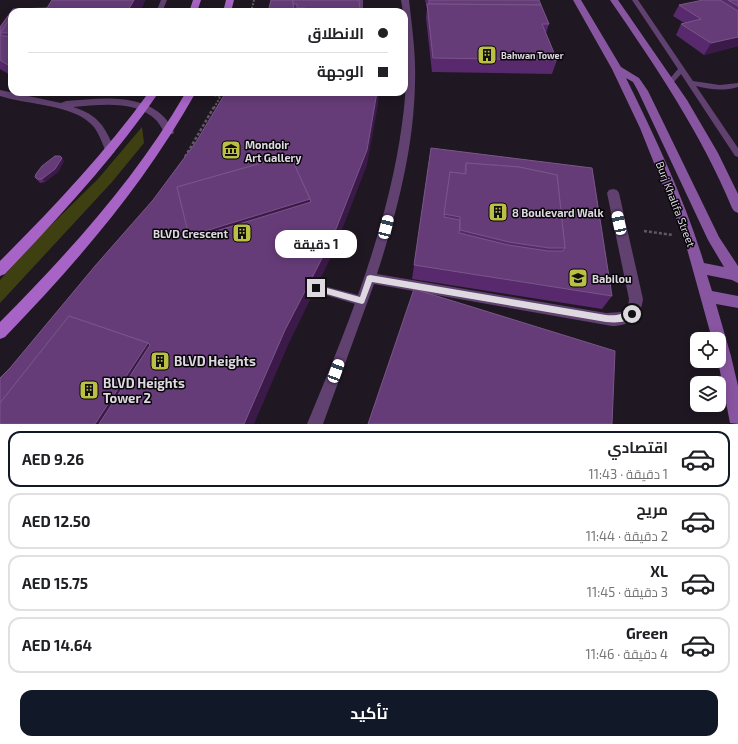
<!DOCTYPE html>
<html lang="ar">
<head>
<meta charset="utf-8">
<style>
  :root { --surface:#fff; --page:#f6f6f6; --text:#202124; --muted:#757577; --line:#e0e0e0; --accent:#111827 }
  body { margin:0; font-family:"Exo 2",Cairo,sans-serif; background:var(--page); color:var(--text); direction:rtl; height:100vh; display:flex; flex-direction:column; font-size:15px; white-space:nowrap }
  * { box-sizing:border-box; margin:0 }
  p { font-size:13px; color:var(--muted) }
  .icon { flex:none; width:22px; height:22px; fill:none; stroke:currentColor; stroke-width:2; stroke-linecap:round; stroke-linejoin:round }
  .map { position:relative; height:424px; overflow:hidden; direction:ltr }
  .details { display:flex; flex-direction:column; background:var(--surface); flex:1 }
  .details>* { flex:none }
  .banner { position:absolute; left:8px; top:8px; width:400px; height:88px; border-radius:12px; box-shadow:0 2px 10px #0003; direction:rtl; display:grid; align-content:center; height:88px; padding:0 20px; background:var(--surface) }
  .fabs { position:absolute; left:690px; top:332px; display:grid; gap:8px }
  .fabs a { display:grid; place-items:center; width:36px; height:36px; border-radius:8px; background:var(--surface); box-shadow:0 2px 10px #0003; font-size:20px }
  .end { position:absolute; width:18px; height:18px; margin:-9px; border:5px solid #ded9e1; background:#111; box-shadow:0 0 0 2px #111 }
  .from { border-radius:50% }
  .bubble { position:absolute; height:28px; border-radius:12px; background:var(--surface); box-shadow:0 2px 10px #0003; font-size:13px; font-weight:700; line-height:28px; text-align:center; direction:rtl }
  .car { position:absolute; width:12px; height:24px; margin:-12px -6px; border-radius:5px; box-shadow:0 0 3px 1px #0007; background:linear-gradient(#fff 24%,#345 0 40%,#fff 0 76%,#345 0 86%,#fff 0) }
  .banner b { display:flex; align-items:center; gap:14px; height:38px; font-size:15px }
  .banner b+b { border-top:1px solid var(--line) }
  .banner i { width:10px; height:10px; background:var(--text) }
  ul { padding:7px 0 0; list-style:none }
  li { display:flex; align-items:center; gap:12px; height:56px; margin:0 8px 6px; padding:0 12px; border:2px solid var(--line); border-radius:12px }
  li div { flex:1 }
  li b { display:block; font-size:15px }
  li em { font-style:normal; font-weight:700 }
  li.current { border-color:var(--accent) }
  li>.icon { width:36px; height:36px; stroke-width:1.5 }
  .primary-button { display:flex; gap:8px; margin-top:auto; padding:8px 20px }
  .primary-button a { flex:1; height:46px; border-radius:12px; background:var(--accent); color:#fff; font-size:16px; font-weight:700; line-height:46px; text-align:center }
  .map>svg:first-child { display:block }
  .green { fill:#3e4011 }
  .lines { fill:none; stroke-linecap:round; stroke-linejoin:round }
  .path-far1 { stroke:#605963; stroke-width:2; stroke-dasharray:2 1.5; stroke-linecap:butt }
  .path { stroke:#605963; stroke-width:2.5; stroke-dasharray:3 2; stroke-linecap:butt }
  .lane { fill:#60416f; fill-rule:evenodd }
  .street { fill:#60416f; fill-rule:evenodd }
  .secondary { fill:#8855a0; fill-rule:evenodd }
  .primary { fill:#a764c6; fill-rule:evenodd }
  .wall { fill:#58296c }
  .shaded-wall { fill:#3b1a49 }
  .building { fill:#663c78; stroke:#795589; fill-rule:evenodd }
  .route { fill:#ded9e1 }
  .labels { text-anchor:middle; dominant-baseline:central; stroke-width:3; stroke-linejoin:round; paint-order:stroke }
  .far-poi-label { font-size:9px; font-weight:bold; fill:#ded9e1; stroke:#070508; text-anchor:start }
  .poi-label { font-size:11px; font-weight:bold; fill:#ded9e1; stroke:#070508; text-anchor:start }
  .street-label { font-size:11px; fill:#ded9e1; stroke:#070508 }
  .near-poi-label { font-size:13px; font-weight:bold; fill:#ded9e1; stroke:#070508; text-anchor:start }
</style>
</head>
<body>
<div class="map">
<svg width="738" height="424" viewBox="0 0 738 424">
  <rect width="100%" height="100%" fill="#1f1722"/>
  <polygon class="green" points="142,127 144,143 112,182 0,303 0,280 39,237 98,179"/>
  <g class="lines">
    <g class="path-far1">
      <polyline points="251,12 254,0"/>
      <polyline points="204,94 221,96"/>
      <polyline points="214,108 223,92"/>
    </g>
    <g class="path">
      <polyline points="185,157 214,107"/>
      <polyline points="644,231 673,235"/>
    </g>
    <g class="lane">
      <polygon points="161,0 167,0 162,12 156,12"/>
      <polygon points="357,0 363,0 363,8 359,8"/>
      <path d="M632 0H638L693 81 720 85 738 83V87C724 91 711 90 696 86L738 148V157L735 156 681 74 673 83H669L667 82 678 69Z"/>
      <polygon points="316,284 362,296 366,298 367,301 366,304 362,306 316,292 312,291 311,288 312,285"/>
    </g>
    <g class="street">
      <path d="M401 0H409C412 27 416 54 415 82 414 148 397 212 377 274L606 313 622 312 628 307 629 299 607 193 609 190 613 189 617 190 619 193 643 299C641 317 630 326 612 326L374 284 323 424H307C347 328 388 228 402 124 406 97 407 69 406 42 405 32 404 22 404 12H403Z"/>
      <path d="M0 90 61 103 66 101C97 99 139 92 164 117 168 121 171 127 174 132L173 134H165C163 130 160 125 157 121 136 99 100 105 73 107 99 115 105 127 115 150L114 153H106L105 150C102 142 99 134 94 127 75 104 27 105 0 96Z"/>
    </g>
    <g class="secondary">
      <path d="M573 0H581L621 67 639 78 648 91 719 237 738 266V283L732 280 707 275 712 291 738 296V308L716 304 731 356 738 386V424L730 423 718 361H719V339H712L684 238 640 128 612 69ZM626 78 633 82 638 91 708 240 724 267 704 263C685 200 655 137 626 78Z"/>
      <path d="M610 0H618L687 100 718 153 738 194V213L734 211 732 208C701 133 656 67 610 0Z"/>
    </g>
    <g class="primary">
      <polygon points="193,0 201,0 197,12 189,12"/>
      <polygon points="226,0 234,0 231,12 223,12"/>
      <path d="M149 92H159C114 158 60 216 5 274L0 276V261C53 208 105 153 149 92Z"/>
      <path d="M186 92H196C144 185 79 260 5 337L0 339V322C70 251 136 179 186 92Z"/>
    </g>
  </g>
  <g class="wall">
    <polygon points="52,0 145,0 140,12 12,12 12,76 0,69 0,27 13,9 47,8"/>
    <polygon points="271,0 359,0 360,12 268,12"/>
    <polygon points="425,0 539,0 541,5 541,6 549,24 546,33 557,60 552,74 432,72 426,18 427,9"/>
    <polygon points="703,0 738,0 738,46 704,55 676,35 681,24 684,23 673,16 679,5"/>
    <polygon points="431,148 592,168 612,296 602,309 412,279"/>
    <polygon points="64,161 58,172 45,182 40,183 35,177"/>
  </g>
  <g class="shaded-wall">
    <polygon points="134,0 145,0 140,12 127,12"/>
    <polygon points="738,37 738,46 704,55 711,43"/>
    <polygon points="298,92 335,92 296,111 293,93"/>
    <polygon points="377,92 379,92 378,105 367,165 333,253 289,343 254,424 244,424"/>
    <polygon points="62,158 64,161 58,172 45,182 42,179"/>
    <polygon points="310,199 313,216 197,253 189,236"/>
    <polygon points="148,343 160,357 118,424 95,424"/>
  </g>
  <g class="building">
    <polygon points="52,0 134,0 127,12 84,12 83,10 74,11 73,9 65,9 64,11 50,12 49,10 41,10 40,12 12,12 12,17 0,33 2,36 12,36 12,66 8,65 0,60 0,27 13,9 47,8"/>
    <polygon points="271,0 293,0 294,10 297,10 297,12 268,12"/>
    <polygon points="293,0 359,0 360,10 349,10 349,12 305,12 305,8 297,8 297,4 293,4"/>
    <polygon points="429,0 539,0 541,5 429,4"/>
    <polygon points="703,0 720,0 738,11 738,37 711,43 681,24 701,19 679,5"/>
    <polygon points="728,0 738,0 738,6"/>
    <polygon points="427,4 541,5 549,24 542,24 557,60 433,58"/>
    <polygon points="65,9 73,9 72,11 83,10 82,12 40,12 41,10 49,10 48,12 64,11"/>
    <polygon points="11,17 12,17 12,33 0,33"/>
    <path d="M226 92H291L294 96 308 92H377L367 150 332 239 285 330 244 424H99L150 345 148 343 69 316 0 403V378L10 368 95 266 153 200 196 142ZM290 155 310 199 311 202 190 239 189 236 177 187Z"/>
    <path d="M431 148 592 168 612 296 414 265ZM466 163 519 167 557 175 565 248 563 251H548L508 245 459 233 460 220 444 217 450 172 465 174Z"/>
    <polygon points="290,155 310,199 189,236 177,187"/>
    <polygon points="55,156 60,156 62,158 55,169 42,179 37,179 35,177 36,174 42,166"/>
    <polygon points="466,163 519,167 557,175 565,248 549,248 509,242 460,230 460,217 444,214 450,172 466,174"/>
    <polygon points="414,289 615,351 612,424 368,424"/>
    <polygon points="69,316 148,343 95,424 0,424 0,403"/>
  </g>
  <path class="route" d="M370 275 606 315C617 316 622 314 632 310L635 314C629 323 617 323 606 322L372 282 364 303 362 304 316 291 312 288 316 285 360 297 367 276Z"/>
  <defs>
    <g id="building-square" transform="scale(1)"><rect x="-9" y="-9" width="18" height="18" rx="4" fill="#bbc044" stroke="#070508"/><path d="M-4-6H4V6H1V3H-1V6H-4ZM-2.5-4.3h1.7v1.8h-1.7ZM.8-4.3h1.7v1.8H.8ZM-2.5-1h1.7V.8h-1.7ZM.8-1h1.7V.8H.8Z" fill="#111"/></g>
    <g id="museum-square" transform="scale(1)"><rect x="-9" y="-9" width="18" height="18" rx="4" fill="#bbc044" stroke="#070508"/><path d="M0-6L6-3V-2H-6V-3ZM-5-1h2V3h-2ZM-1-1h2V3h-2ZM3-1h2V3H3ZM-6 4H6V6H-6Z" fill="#111"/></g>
    <g id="school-square" transform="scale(1)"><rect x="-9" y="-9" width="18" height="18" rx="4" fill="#bbc044" stroke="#070508"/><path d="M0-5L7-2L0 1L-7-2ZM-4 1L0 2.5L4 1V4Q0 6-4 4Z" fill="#111"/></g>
  </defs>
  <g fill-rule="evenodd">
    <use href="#building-square" x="487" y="55"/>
    <use href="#museum-square" x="231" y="150"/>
    <use href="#building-square" x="498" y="212"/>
    <use href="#building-square" x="242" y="233"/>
    <use href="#school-square" x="578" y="278"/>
    <use href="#building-square" x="160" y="361"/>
    <use href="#building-square" x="89" y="390"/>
  </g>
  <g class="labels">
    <g class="far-poi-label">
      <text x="501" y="55">Bahwan Tower</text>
    </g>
    <g class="poi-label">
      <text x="245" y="144">Mondoir<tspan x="245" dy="13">Art Gallery</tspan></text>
      <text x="512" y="212">8 Boulevard Walk</text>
      <text x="228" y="233" text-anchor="end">BLVD Crescent</text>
      <text x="592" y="278">Babilou</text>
    </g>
    <g class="street-label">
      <text transform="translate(676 204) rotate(69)">Burj Khalifa Street</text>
    </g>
    <g class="near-poi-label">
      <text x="174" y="361">BLVD Heights</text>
      <text x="103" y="383">BLVD Heights<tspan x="103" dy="15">Tower 2</tspan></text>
    </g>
  </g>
</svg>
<div class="fabs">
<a><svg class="icon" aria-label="locate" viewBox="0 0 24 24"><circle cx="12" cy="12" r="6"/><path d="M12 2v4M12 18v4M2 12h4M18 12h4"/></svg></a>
<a><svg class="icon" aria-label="layers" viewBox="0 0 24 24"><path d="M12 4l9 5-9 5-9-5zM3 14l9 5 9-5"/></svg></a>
</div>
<i class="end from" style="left:632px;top:314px"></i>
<i class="end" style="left:316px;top:288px"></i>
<div class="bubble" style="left:275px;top:230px;width:82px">1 دقيقة</div>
<i class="car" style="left:619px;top:223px;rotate:348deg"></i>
<i class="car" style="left:386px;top:227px;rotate:14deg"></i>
<i class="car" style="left:336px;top:371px;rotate:20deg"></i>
<div class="banner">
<b><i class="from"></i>الانطلاق</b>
<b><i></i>الوجهة</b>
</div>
</div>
<section class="details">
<ul>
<li class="current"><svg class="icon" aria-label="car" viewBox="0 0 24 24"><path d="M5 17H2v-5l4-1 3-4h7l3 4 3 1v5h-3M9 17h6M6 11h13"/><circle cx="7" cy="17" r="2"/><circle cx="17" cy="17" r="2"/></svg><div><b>اقتصادي</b><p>1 دقيقة · 11:43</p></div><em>AED 9.26</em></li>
<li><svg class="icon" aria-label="car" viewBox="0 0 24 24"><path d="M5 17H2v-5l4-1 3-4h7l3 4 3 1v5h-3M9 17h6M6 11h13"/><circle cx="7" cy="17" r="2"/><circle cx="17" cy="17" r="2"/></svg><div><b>مريح</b><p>2 دقيقة · 11:44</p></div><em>AED 12.50</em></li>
<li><svg class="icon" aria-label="car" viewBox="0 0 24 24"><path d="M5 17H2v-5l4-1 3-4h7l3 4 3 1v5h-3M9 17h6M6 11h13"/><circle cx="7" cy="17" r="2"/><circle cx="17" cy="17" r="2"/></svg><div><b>XL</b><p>3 دقيقة · 11:45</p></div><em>AED 15.75</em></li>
<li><svg class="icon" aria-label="car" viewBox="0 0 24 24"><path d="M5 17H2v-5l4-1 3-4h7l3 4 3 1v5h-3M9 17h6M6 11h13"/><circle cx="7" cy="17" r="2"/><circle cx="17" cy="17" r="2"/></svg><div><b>Green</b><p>4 دقيقة · 11:46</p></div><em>AED 14.64</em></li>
</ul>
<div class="primary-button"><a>تأكيد</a></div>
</section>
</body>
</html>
